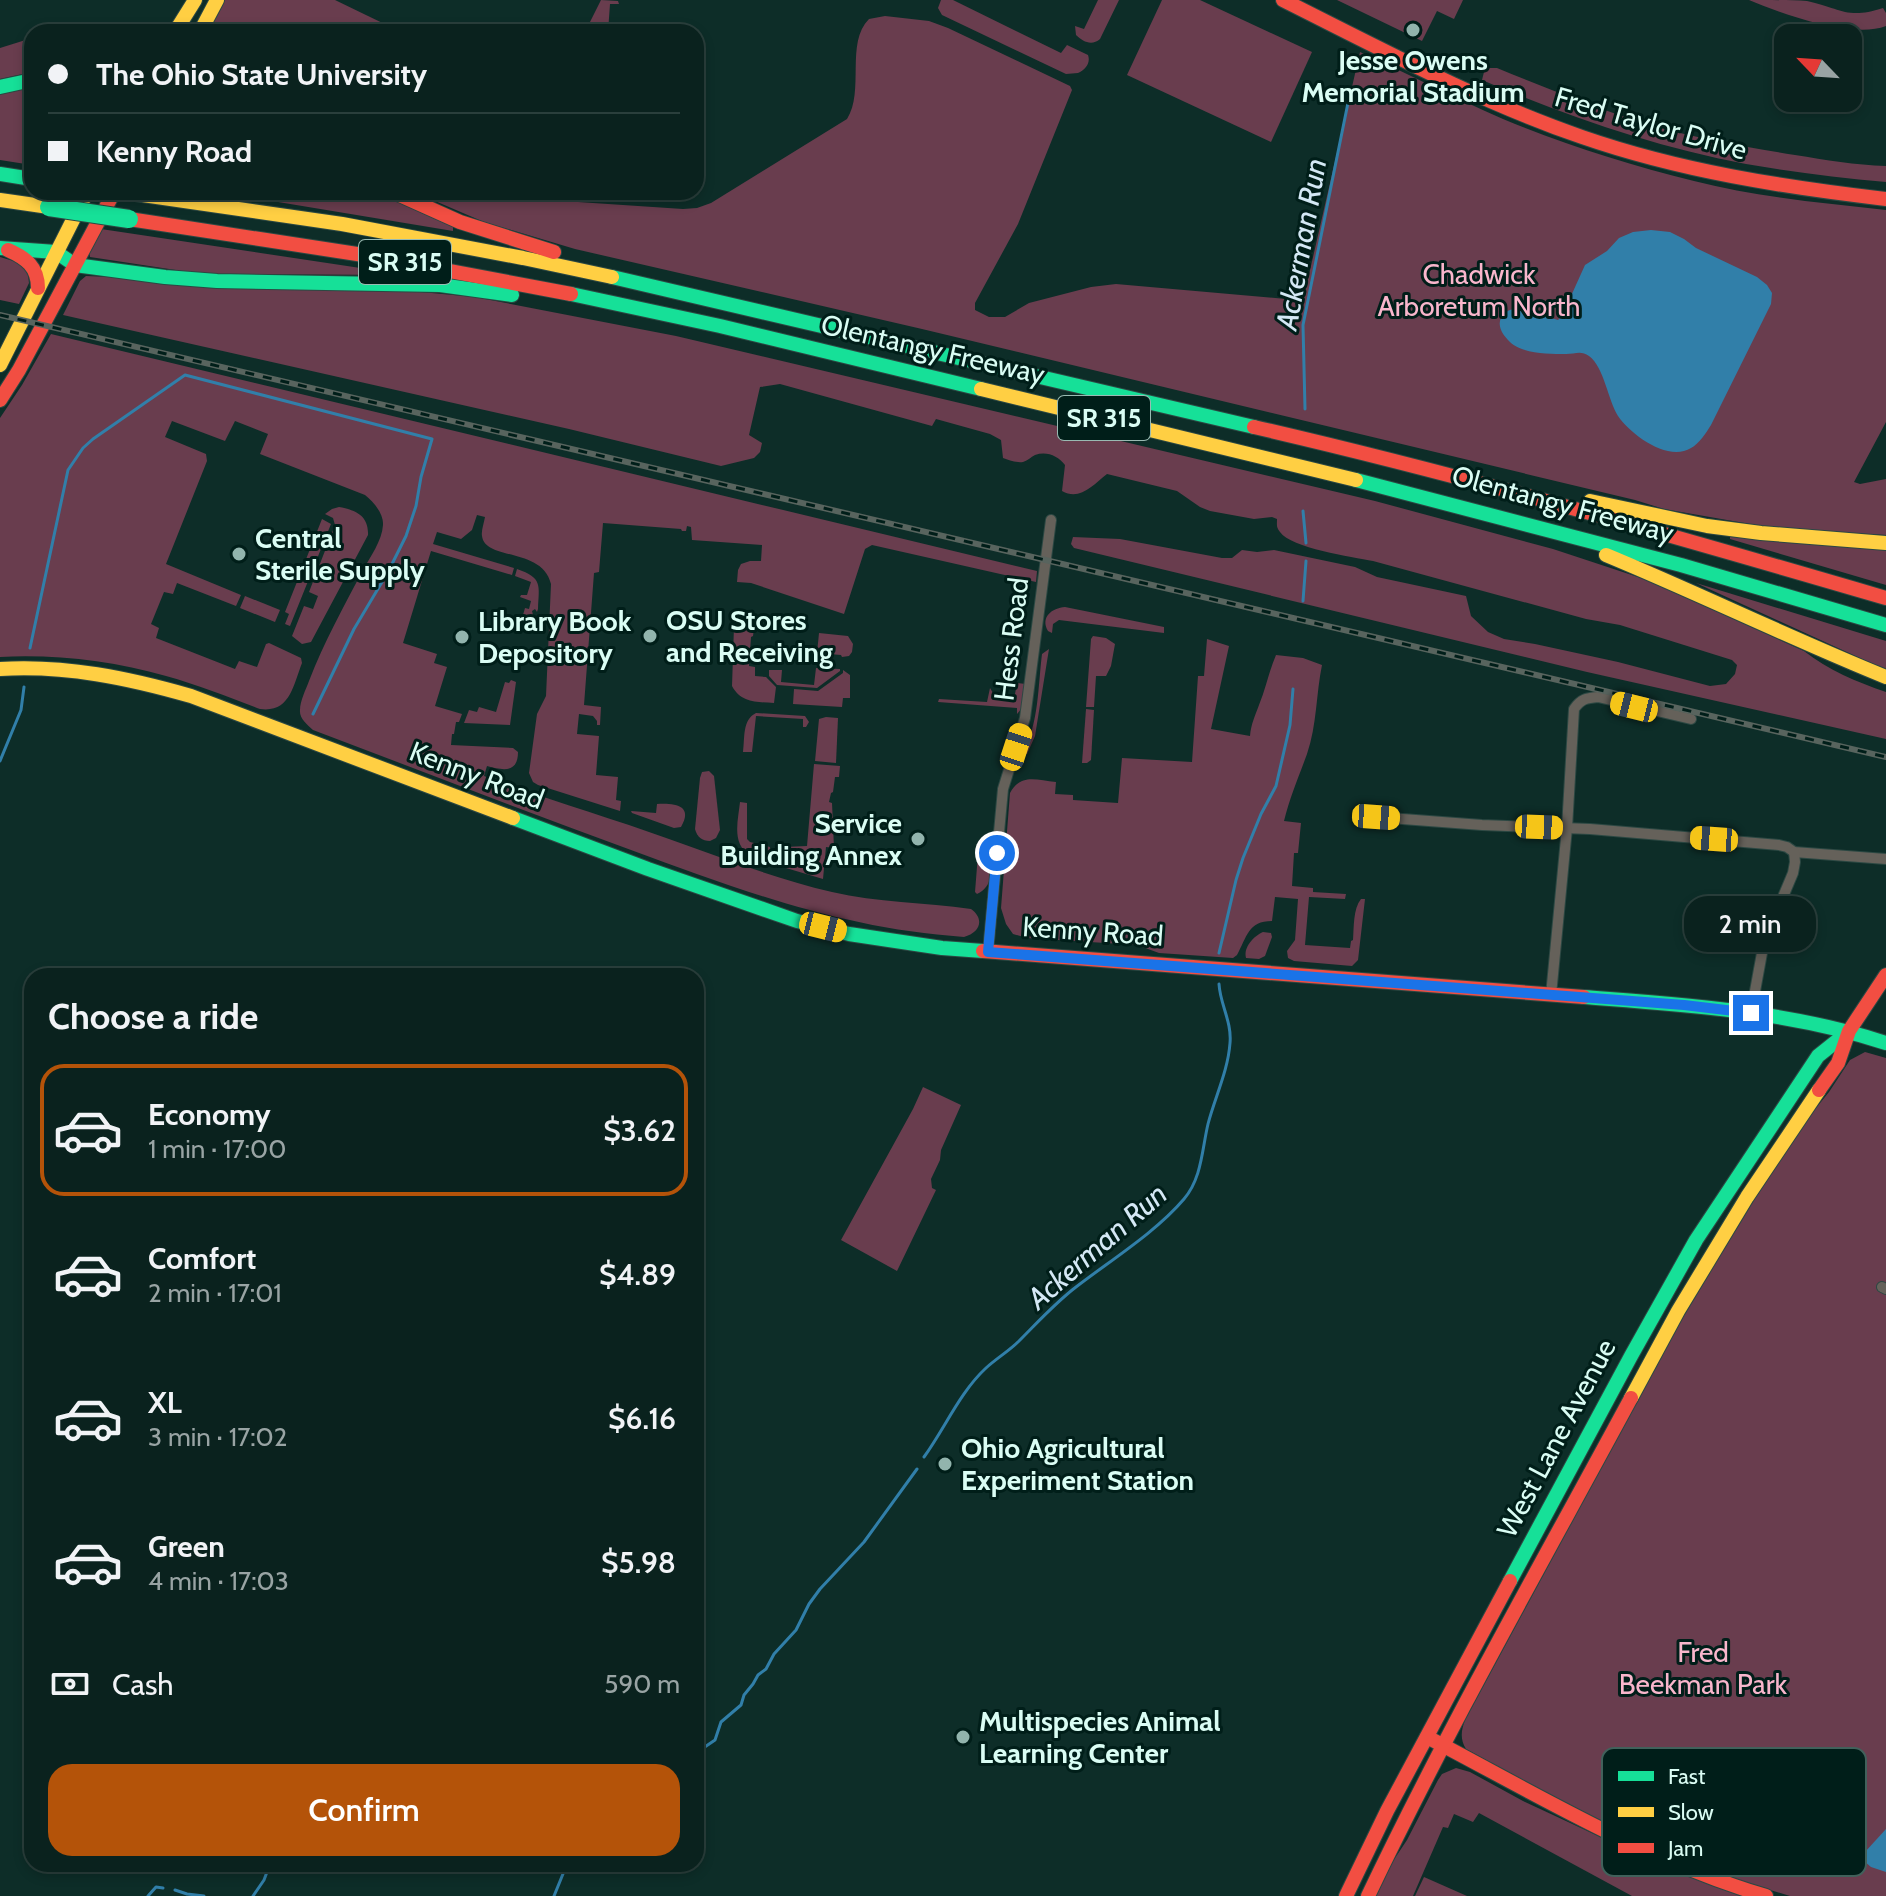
<!DOCTYPE html>
<html lang="en">
<head>
<meta charset="utf-8">
<style>
  :root { --surface:#0a221e; --page:#182f2b; --text:#f1f3f6; --muted:#99a4a4; --line:#2a3f3c; --accent:#b45309 }
  body { margin:0; font-family:Cabin,sans-serif; background:var(--page); color:var(--text); height:100vh; display:flex; flex-direction:column; font-size:30px; white-space:nowrap }
  * { box-sizing:border-box; margin:0 }
  p { font-size:26px; color:var(--muted) }
  .icon { flex:none; width:44px; height:44px; fill:none; stroke:currentColor; stroke-width:2; stroke-linecap:round; stroke-linejoin:round }
  .map { position:relative; flex:1; overflow:hidden }
  .panel { position:absolute; left:24px; top:968px; width:680px; height:904px; display:flex; flex-direction:column; background:var(--surface); border-radius:24px; box-shadow:0 4px 12px #0003,0 0 0 2px var(--line) }
  .panel>* { flex:none }
  .banner { position:absolute; left:24px; top:24px; width:680px; height:176px; border-radius:24px; box-shadow:0 4px 12px #0003,0 0 0 2px var(--line); display:grid; align-content:center; height:176px; padding:0 24px; background:var(--surface) }
  .needle { width:52px; rotate:295deg }
  .tools { position:absolute; left:1774px; top:24px; display:grid; gap:16px }
  .tools a { display:grid; place-items:center; width:88px; height:88px; border-radius:16px; background:var(--surface); box-shadow:0 4px 12px #0003,0 0 0 2px var(--line); font-size:40px }
  .end { position:absolute; width:36px; height:36px; margin:-18px; border:10px solid #1a73e8; background:#fff; box-shadow:0 0 0 4px #fff }
  .from { border-radius:50% }
  .bubble { position:absolute; height:56px; border-radius:24px; background:var(--surface); box-shadow:0 4px 12px #0003,0 0 0 2px var(--line); font-size:26px; font-weight:600; line-height:56px; text-align:center }
  .car { position:absolute; width:24px; height:48px; margin:-24px -12px; border-radius:10px; box-shadow:0 0 6px 2px #0007; background:linear-gradient(#f5c518 24%,#345 0 40%,#f5c518 0 76%,#345 0 86%,#f5c518 0) }
  .banner b { display:flex; align-items:center; gap:28px; height:76px; font-size:30px }
  .banner b+b { border-top:2px solid var(--line) }
  .banner i { width:20px; height:20px; background:var(--text) }
  ul { padding:0; list-style:none }
  li { display:flex; align-items:center; gap:24px; height:132px; margin:0 16px 12px; padding:0 8px; border:4px solid transparent; border-radius:24px }
  li div { flex:1 }
  li b { display:block; font-size:30px }
  li em { font-style:normal; font-weight:600 }
  li.active { border-color:var(--accent) }
  li>.icon { width:72px; height:72px; stroke-width:1.5 }
  h2 { padding:0 24px; font-size:36px; line-height:96px }
  .pay { display:flex; align-items:center; gap:20px; height:88px; padding:0 24px; font-size:30px }
  .pay p { margin-inline-start:auto }
  .button { display:flex; gap:16px; margin-top:auto; padding:16px 24px }
  .button a { flex:1; height:92px; border-radius:24px; background:var(--accent); color:#fff; font-size:32px; font-weight:600; line-height:92px; text-align:center }
  .map>svg:first-child { display:block }
  .green { fill:#693d4e }
  .water { fill:#317fa9 }
  .lines { fill:none; stroke-linecap:round; stroke-linejoin:round }
  .stream { stroke:#317fa9; stroke-width:3 }
  .street-casing { stroke:#2c4843; stroke-width:12 }
  .fast-casing { stroke:#2c4843; stroke-width:16 }
  .slow-casing { stroke:#2c4843; stroke-width:16 }
  .jam-casing { stroke:#2c4843; stroke-width:16 }
  .street { stroke:#65615a; stroke-width:10 }
  .fast { stroke:#16e098; stroke-width:14 }
  .slow { stroke:#ffcf43; stroke-width:14 }
  .jam { stroke:#f24e42; stroke-width:14 }
  .rail-casing { stroke:#58645e; stroke-width:6 }
  .rail { stroke:#001e19; stroke-width:3; stroke-dasharray:9; stroke-linecap:butt }
  .fast-bridge-casing { stroke:#2c4843; stroke-width:20; stroke-linecap:butt }
  .fast-bridge { stroke:#16e098; stroke-width:18 }
  .route { stroke:#1a73e8; stroke-width:10 }
  .poi-dot { fill:#92b4ad; stroke:#001e19; stroke-width:3 }
  .labels { text-anchor:middle; dominant-baseline:central; stroke-width:6; stroke-linejoin:round; paint-order:stroke }
  .shield { fill:#001e19; stroke:#99bab2; stroke-width:2 }
  .shield-label { font-size:26px; font-weight:bold; fill:#dafdf4 }
  .poi-label { font-size:28px; font-weight:bold; fill:#dafdf4; stroke:#001e19; text-anchor:start }
  .street-label { font-size:28px; fill:#dafdf4; stroke:#001e19 }
  .park-label { font-size:28px; fill:#f9b6cc; stroke:#001e19 }
  .water-label { font-size:30px; font-style:italic; fill:#d4e8f5; stroke:#001e19 }
  .key { fill:#001e19; stroke:#41615b; stroke-width:2 }
  .key-label { font-size:22px; fill:#dafdf4 }
</style>
</head>
<body>
<div class="map">
<svg width="1886" height="1896" viewBox="0 0 1886 1896">
  <rect width="100%" height="100%" fill="#0d2d28"/>
  <g class="green">
    <polygon points="223,0 335,0 399,31 207,32"/>
    <polygon points="601,0 618,1 619,4 610,4 608,32 585,32"/>
    <path d="M941 0H953L1061 53 1067 45 1088 55C1091 63 1085 70 1078 73L1066 74 942 15 938 8Z"/>
    <path d="M1098 0H1119L1100 39C1092 46 1083 42 1076 35L1075 26 1084 29Z"/>
    <polygon points="1162,0 1200,0 1312,52 1271,142 1127,75"/>
    <polygon points="1337,0 1463,0 1454,19 1437,11 1422,41"/>
    <path d="M1749 0C1767 0 1790 0 1807 1 1840 8 1847 20 1883 8L1886 13V26C1852 39 1782 14 1749 0Z"/>
    <path d="M885 16 929 21 948 28 1070 86 1072 90 1018 224 975 303V310L989 317H1005L1029 303 1091 287 1116 284 1297 300 1303 280 1308 279 1360 52C1408 74 1455 98 1503 119 1565 145 1629 165 1694 181 1757 197 1822 203 1886 210V422L1854 482 1860 484 1886 479V535L1785 530 1664 509 1635 500 922 329 575 249 484 222 414 192H479L493 199 496 192H499L533 199 683 209 697 208 711 203 847 119C865 91 845 43 869 19Z"/>
    <polygon points="32,38 32,72 0,79 0,48"/>
    <path d="M1489 68H1497C1546 88 1596 108 1646 124 1694 138 1746 147 1795 155 1826 160 1855 165 1886 166V182C1839 178 1792 172 1746 164 1655 147 1567 116 1482 80L1484 72Z"/>
    <polygon points="32,86 32,165 0,160 0,92"/>
    <polygon points="218,192 376,192 453,227 453,231"/>
    <polygon points="101,229 407,275 202,274 90,257 89,251"/>
    <polygon points="0,257 27,265 29,283 19,304 0,300"/>
    <path d="M86 276 377 288 475 297 676 336 1375 501 1553 549 1650 581 1804 651C1828 670 1857 682 1886 692V739L1587 672 1074 548 1071 544 1073 537 1120 539 1222 558H1232L1242 550 1257 552 1274 550 1355 567 1377 577 1466 596 1471 616 1488 632 1504 639 1535 644 1618 662 1710 686 1726 684 1735 674 1737 665 1732 660 1620 625 1586 619 1373 561C1352 557 1291 548 1280 532 1276 527 1277 525 1277 519L1272 517 1254 519 1210 511 1200 507 1177 491 1107 474C1093 485 1080 501 1062 491L1065 465C1058 456 1047 451 1035 455 1031 457 1027 461 1023 462 1016 463 1009 460 1003 458L1001 440 990 434 936 419 932 426 780 384 760 387 749 435 762 443 760 452 754 458 721 466 569 429 63 315 80 281Z"/>
    <path d="M51 334 1037 571 1036 582 872 545 865 549 844 614 751 583 737 582 738 570 741 564 750 561H761L762 545 692 540 691 527 687 526 686 531H682L681 529 603 523 599 572 594 573 584 705 601 707 600 725H597V721L593 716 579 714 577 734 599 736 596 775 618 777 616 800 621 801 620 811 538 785 533 782 529 773 537 714 546 696 551 584C542 547 485 561 482 536 481 531 484 523 485 517L477 515 472 530 461 539 437 532 433 544 514 568 512 575 431 551 403 643 437 654 434 663 447 667 435 706 462 714 459 722H456L454 734H452L451 745 513 748 518 752C518 774 502 770 487 766L484 776C545 799 608 817 669 839 723 858 776 879 832 892 877 903 925 902 971 909 985 919 980 933 964 937 843 929 743 891 631 850 524 811 419 770 313 730 307 725 299 718 300 710 300 701 306 689 309 681 324 642 344 606 363 570 370 557 382 541 383 525 384 514 373 501 365 495L260 454 268 434 235 421 225 441 172 421 165 437 206 454 207 461 166 564 241 595 236 606 177 583 173 594 164 592 151 624 159 628 156 638 235 669 239 661 257 667 266 644 269 643 301 658 302 663C293 686 290 713 260 709 229 697 198 685 166 676 113 661 55 654 0 657V418L22 385Z"/>
    <path d="M339 507C356 510 369 516 368 535L311 642 302 644 292 636 304 606 313 609 318 596 309 592 335 525 333 518 325 514 332 509Z"/>
    <polygon points="322,519 331,524 290,626 285,624 289,614 285,612"/>
    <polygon points="1730,535 1886,547 1886,585 1730,539"/>
    <path d="M517 569C543 578 539 585 538 609L537 612 535 609 532 611 533 615H523L525 608 529 609 531 601 520 597 521 595H527L531 582 515 576Z"/>
    <polygon points="1696,583 1886,641 1886,670"/>
    <polygon points="245,596 280,610 275,622 240,608"/>
    <path d="M1065 607 1164 627V633L1059 620 1053 624 1052 633 1048 631C1040 617 1052 608 1065 607Z"/>
    <path d="M734 626 754 628 753 636 751 637 749 666 755 667V676L766 677 776 687 774 703C757 702 741 703 732 686Z"/>
    <polygon points="819,633 848,636 853,644 852,652 849,656 842,657 841,655 817,653"/>
    <polygon points="1093,636 1106,638 1115,644 1111,666 1106,676 1096,676 1094,707 1086,707 1091,639"/>
    <path d="M1207 639 1229 646 1211 729 1250 736C1251 724 1255 716 1259 705 1266 688 1269 671 1276 655L1303 658 1322 665C1316 694 1317 725 1307 754 1299 776 1290 797 1284 821L1301 823 1298 853H1294L1292 886 1313 888V892L1346 894 1345 899 1309 897 1305 945 1350 948 1351 941 1353 940C1354 927 1353 909 1361 899H1365L1358 960 1352 966 1294 961 1288 958 1287 951 1295 940 1298 899 1275 897 1272 921C1248 921 1247 937 1237 955L1233 958 1159 953 1137 945 1027 938 1013 934 1006 924 1001 908 1010 793C1021 773 1036 780 1056 782L1055 794 1073 795V800L1118 803 1122 758 1192 762 1198 676H1204Z"/>
    <path d="M1049 649 1035 736 1027 754H1023V752C1039 724 1038 685 1042 654Z"/>
    <polygon points="816,668 840,669 840,671 817,688 777,685 769,676 769,670 782,670 781,682 814,685"/>
    <polygon points="843,670 850,675 850,698 843,698 842,707 793,704 794,689 818,691 843,673"/>
    <polygon points="511,680 516,682 510,725 464,723 469,710 477,712 479,707 496,712 505,682 509,683"/>
    <polygon points="1017,683 1026,684 1022,708 1017,714 1017,708 938,702 939,699 987,702 990,688 996,698 1005,700 1015,694"/>
    <polygon points="1086,709 1094,710 1091,760 1087,763 1082,763"/>
    <path d="M756 713 805 716 809 722 806 727H803V719L756 716 752 752H743C745 738 742 720 756 713Z"/>
    <polygon points="826,717 838,718 836,763 815,761 819,719"/>
    <polygon points="814,764 840,766 839,777 835,777 833,792 831,793 829,802 832,803 834,848 826,847 823,879 786,868 781,862 784,847 807,846"/>
    <path d="M709 771 714 776 720 830 716 838 710 841C702 841 697 837 695 829L700 778 702 772Z"/>
    <path d="M740 802 747 803V839L750 842 770 847 771 856 769 858C762 860 757 860 751 856 731 845 738 821 740 802Z"/>
    <path d="M657 804C674 803 694 805 681 827L674 828 632 813 631 811 656 813Z"/>
    <path d="M978 854 991 856C990 871 994 886 977 894L975 892Z"/>
    <path d="M1263 932 1271 933 1272 937 1265 956 1259 959 1246 958C1243 947 1254 936 1263 932Z"/>
    <path d="M1865 1052 1886 1058V1896H1790L1702 1869 1612 1829 1466 1749C1460 1739 1461 1731 1465 1720L1681 1320 1744 1214 1807 1119 1829 1092 1850 1060Z"/>
    <polygon points="923,1087 961,1105 941,1150 940,1160 931,1179 932,1188 936,1190 897,1271 841,1240 913,1109"/>
    <polygon points="1456,1768 1470,1772 1523,1801 1652,1861 1747,1896 1632,1896 1479,1813 1473,1822 1454,1814 1448,1828 1443,1827 1413,1896 1376,1896 1391,1864 1407,1840 1438,1780 1442,1774"/>
    <polygon points="1424,1877 1467,1896 1415,1896"/>
  </g>
  <g class="water">
    <path d="M1651 230 1670 232 1684 239 1696 248 1757 277 1767 285 1772 293 1771 304 1711 425C1706 433 1699 444 1691 448 1668 462 1631 435 1618 416 1608 400 1604 367 1589 356 1581 350 1575 354 1566 354 1548 354 1520 354 1508 340 1503 335 1497 326 1501 318 1512 298 1543 316 1558 320L1562 316 1585 265 1607 251 1619 238 1633 232Z"/>
    <polygon points="1886,1829 1886,1872 1871,1867 1864,1861 1865,1852"/>
  </g>
  <g class="lines">
    <g class="stream">
      <polyline points="1305,409 1303,325 1351,88"/>
      <polyline points="1303,511 1306,543"/>
      <polyline points="1303,601 1306,561"/>
      <polyline points="30,648 68,470 83,448 93,439 185,375 432,439 421,477 416,506 406,536 388,572 354,629 313,714"/>
      <polyline points="0,761 21,710 24,687"/>
      <polyline points="1219,953 1236,880 1243,858 1261,814 1276,786 1290,725 1293,689"/>
      <path d="M924 1457C945 1428 960 1392 986 1368 997 1358 1009 1351 1019 1341 1038 1322 1055 1303 1076 1287 1111 1260 1156 1232 1184 1199 1202 1178 1202 1149 1208 1124 1215 1097 1228 1071 1230 1043 1232 1022 1220 1004 1219 984"/>
      <polyline points="696,1753 715,1740 721,1722 741,1705 744,1695 753,1684 758,1675 766,1669 774,1654 796,1630 809,1604 820,1589 864,1542 917,1469"/>
      <polyline points="175,1890 187,1894 204,1896"/>
      <polyline points="148,1896 156,1887 163,1888"/>
      <polyline points="253,1896 264,1880 270,1864"/>
      <polyline points="554,1896 567,1864"/>
    </g>
    <g class="street-casing">
      <g id="street">
        <polyline points="1376,817 1482,825 1590,829 1779,845 1787,847 1794,852 1886,859"/>
        <polyline points="988,952 1003,789 1025,718 1051,520"/>
        <path d="M1551 995 1567 828 1574 709C1581 699 1586 698 1598 697L1691 719"/>
        <polyline points="1751,1013 1764,942 1793,873 1795,862 1794,852"/>
        <polyline points="1882,1287 1886,1289"/>
      </g>
    </g>
    <g class="fast-casing">
      <g id="fast">
        <polyline points="0,87 32,80"/>
        <polyline points="0,174 32,179"/>
        <polyline points="0,248 56,252 75,265 165,277 217,281 440,285 512,295"/>
        <polyline points="612,277 1254,427"/>
        <polyline points="571,294 720,326 981,389"/>
        <polyline points="1356,480 1681,565 1886,625"/>
        <polyline points="513,818 648,869 797,921 849,934 942,948 983,951"/>
        <path d="M1584 997C1686 1005 1789 1011 1886 1043"/>
        <polyline points="1510,1581 1631,1356 1696,1240 1818,1056 1848,1032"/>
      </g>
    </g>
    <g class="slow-casing">
      <g id="slow">
        <polyline points="175,32 195,0"/>
        <polyline points="200,32 217,0"/>
        <polyline points="122,192 342,224 523,258 612,277"/>
        <polyline points="0,200 49,207"/>
        <polyline points="0,365 87,192"/>
        <polyline points="981,389 1356,480"/>
        <polyline points="1590,501 1707,526 1761,533 1886,543"/>
        <path d="M1606 555C1700 594 1792 639 1886 677"/>
        <path d="M0 669C66 665 128 678 191 696L513 818"/>
        <polyline points="1631,1398 1678,1311 1747,1197 1819,1090"/>
      </g>
    </g>
    <g class="jam-casing">
      <g id="jam">
        <path d="M1283 0C1381 49 1478 101 1582 137 1680 171 1783 187 1886 199"/>
        <polyline points="393,192 460,222 554,252"/>
        <polyline points="129,219 370,256 571,294"/>
        <path d="M8 250C26 258 38 267 38 288"/>
        <polyline points="0,400 19,370 114,192"/>
        <path d="M1254 427C1467 476 1677 537 1886 598"/>
        <polyline points="983,951 1584,997"/>
        <polyline points="1819,1090 1838,1063 1849,1031 1886,975"/>
        <path d="M1427 1737C1538 1795 1645 1860 1766 1896"/>
        <polyline points="1346,1896 1387,1811 1510,1581"/>
        <path d="M1368 1896C1449 1726 1542 1563 1631 1398"/>
      </g>
    </g>
    <use href="#street" class="street"/>
    <use href="#fast" class="fast"/>
    <use href="#slow" class="slow"/>
    <use href="#jam" class="jam"/>
    <g class="rail-casing">
      <polyline id="rail" points="0,315 1886,757"/>
    </g>
    <use href="#rail" class="rail"/>
    <g class="fast-bridge-casing">
      <polyline id="fast-bridge" points="49,207 129,219"/>
    </g>
    <use href="#fast-bridge" class="fast-bridge"/>
  </g>
  <g class="lines">
    <polyline class="route" points="997,853 988,952 1684,1005 1751,1013"/>
  </g>
  <g class="poi-dot">
    <circle cx="1413" cy="30" r="8"/>
    <circle cx="239" cy="554" r="8"/>
    <circle cx="650" cy="636" r="8"/>
    <circle cx="462" cy="637" r="8"/>
    <circle cx="918" cy="839" r="8"/>
    <circle cx="945" cy="1464" r="8"/>
    <circle cx="963" cy="1737" r="8"/>
  </g>
  <g class="labels">
    <g class="shield">
      <rect x="359" y="240" width="92" height="44" rx="6"/>
      <rect x="1058" y="396" width="92" height="44" rx="6"/>
    </g>
    <g class="shield-label">
      <text x="405" y="262">SR 315</text>
      <text x="1104" y="418">SR 315</text>
    </g>
    <g class="poi-label">
      <text x="1413" y="60" text-anchor="middle">Jesse Owens<tspan x="1413" dy="32">Memorial Stadium</tspan></text>
      <text x="255" y="538">Central<tspan x="255" dy="32">Sterile Supply</tspan></text>
      <text x="666" y="620">OSU Stores<tspan x="666" dy="32">and Receiving</tspan></text>
      <text x="478" y="621">Library Book<tspan x="478" dy="32">Depository</tspan></text>
      <text x="902" y="823" text-anchor="end">Service<tspan x="902" dy="32">Building Annex</tspan></text>
      <text x="961" y="1448">Ohio Agricultural<tspan x="961" dy="32">Experiment Station</tspan></text>
      <text x="979" y="1721">Multispecies Animal<tspan x="979" dy="32">Learning Center</tspan></text>
    </g>
    <g class="street-label">
      <text transform="translate(1651 123) rotate(16)">Fred Taylor Drive</text>
      <text transform="translate(933 349) rotate(13)">Olentangy Freeway</text>
      <text transform="translate(1563 504) rotate(15)">Olentangy Freeway</text>
      <text transform="translate(1011 639) rotate(-83)">Hess Road</text>
      <text transform="translate(477 775) rotate(21)">Kenny Road</text>
      <text transform="translate(1093 931) rotate(4)">Kenny Road</text>
      <text transform="translate(1556 1438) rotate(-62)">West Lane Avenue</text>
    </g>
    <g class="park-label">
      <text x="1479" y="274">Chadwick<tspan x="1479" dy="32">Arboretum North</tspan></text>
      <text x="1703" y="1652">Fred<tspan x="1703" dy="32">Beekman Park</tspan></text>
    </g>
    <g class="water-label">
      <text transform="translate(1301 244) rotate(-80)">Ackerman Run</text>
      <text transform="translate(1097 1246) rotate(-41)">Ackerman Run</text>
    </g>
  </g>
  <rect x="1602" y="1748" width="264" height="128" rx="12" class="key"/>
  <rect x="1618" y="1771" width="36" height="10" fill="#16e098"/>
  <rect x="1618" y="1807" width="36" height="10" fill="#ffcf43"/>
  <rect x="1618" y="1843" width="36" height="10" fill="#f24e42"/>
  <g class="key-label">
    <text x="1668" y="1784">Fast</text>
    <text x="1668" y="1820">Slow</text>
    <text x="1668" y="1856">Jam</text>
  </g>
</svg>
<div class="tools">
<a><svg class="needle" viewBox="-14 -14 28 28"><path d="M0-13l5 13h-10z" fill="#e53935"/><path d="M0 13l5-13h-10z" fill="#99a4a4"/></svg></a>
</div>
<i class="end from" style="left:997px;top:853px"></i>
<i class="end" style="left:1751px;top:1013px"></i>
<div class="bubble" style="left:1684px;top:896px;width:132px">2 min</div>
<i class="car" style="left:1634px;top:707px;rotate:284deg"></i>
<i class="car" style="left:1016px;top:747px;rotate:18deg"></i>
<i class="car" style="left:1376px;top:817px;rotate:94deg"></i>
<i class="car" style="left:1539px;top:827px;rotate:92deg"></i>
<i class="car" style="left:1714px;top:839px;rotate:274deg"></i>
<i class="car" style="left:823px;top:927px;rotate:104deg"></i>
<div class="banner">
<b><i class="from"></i>The Ohio State University</b>
<b><i></i>Kenny Road</b>
</div>
<section class="panel">
<h2>Choose a ride</h2>
<ul>
<li class="active"><svg class="icon" aria-label="car" viewBox="0 0 24 24"><path d="M5 17H2v-5l4-1 3-4h7l3 4 3 1v5h-3M9 17h6M6 11h13"/><circle cx="7" cy="17" r="2"/><circle cx="17" cy="17" r="2"/></svg><div><b>Economy</b><p>1 min · 17:00</p></div><em>$3.62</em></li>
<li><svg class="icon" aria-label="car" viewBox="0 0 24 24"><path d="M5 17H2v-5l4-1 3-4h7l3 4 3 1v5h-3M9 17h6M6 11h13"/><circle cx="7" cy="17" r="2"/><circle cx="17" cy="17" r="2"/></svg><div><b>Comfort</b><p>2 min · 17:01</p></div><em>$4.89</em></li>
<li><svg class="icon" aria-label="car" viewBox="0 0 24 24"><path d="M5 17H2v-5l4-1 3-4h7l3 4 3 1v5h-3M9 17h6M6 11h13"/><circle cx="7" cy="17" r="2"/><circle cx="17" cy="17" r="2"/></svg><div><b>XL</b><p>3 min · 17:02</p></div><em>$6.16</em></li>
<li><svg class="icon" aria-label="car" viewBox="0 0 24 24"><path d="M5 17H2v-5l4-1 3-4h7l3 4 3 1v5h-3M9 17h6M6 11h13"/><circle cx="7" cy="17" r="2"/><circle cx="17" cy="17" r="2"/></svg><div><b>Green</b><p>4 min · 17:03</p></div><em>$5.98</em></li>
</ul>
<div class="pay"><svg class="icon" aria-label="cash" viewBox="0 0 24 24"><path d="M3 7h18v10H3z"/><circle cx="12" cy="12" r="2"/></svg>Cash<p>590 m</p></div>
<div class="button"><a>Confirm</a></div>
</section>
</div>
</body>
</html>
